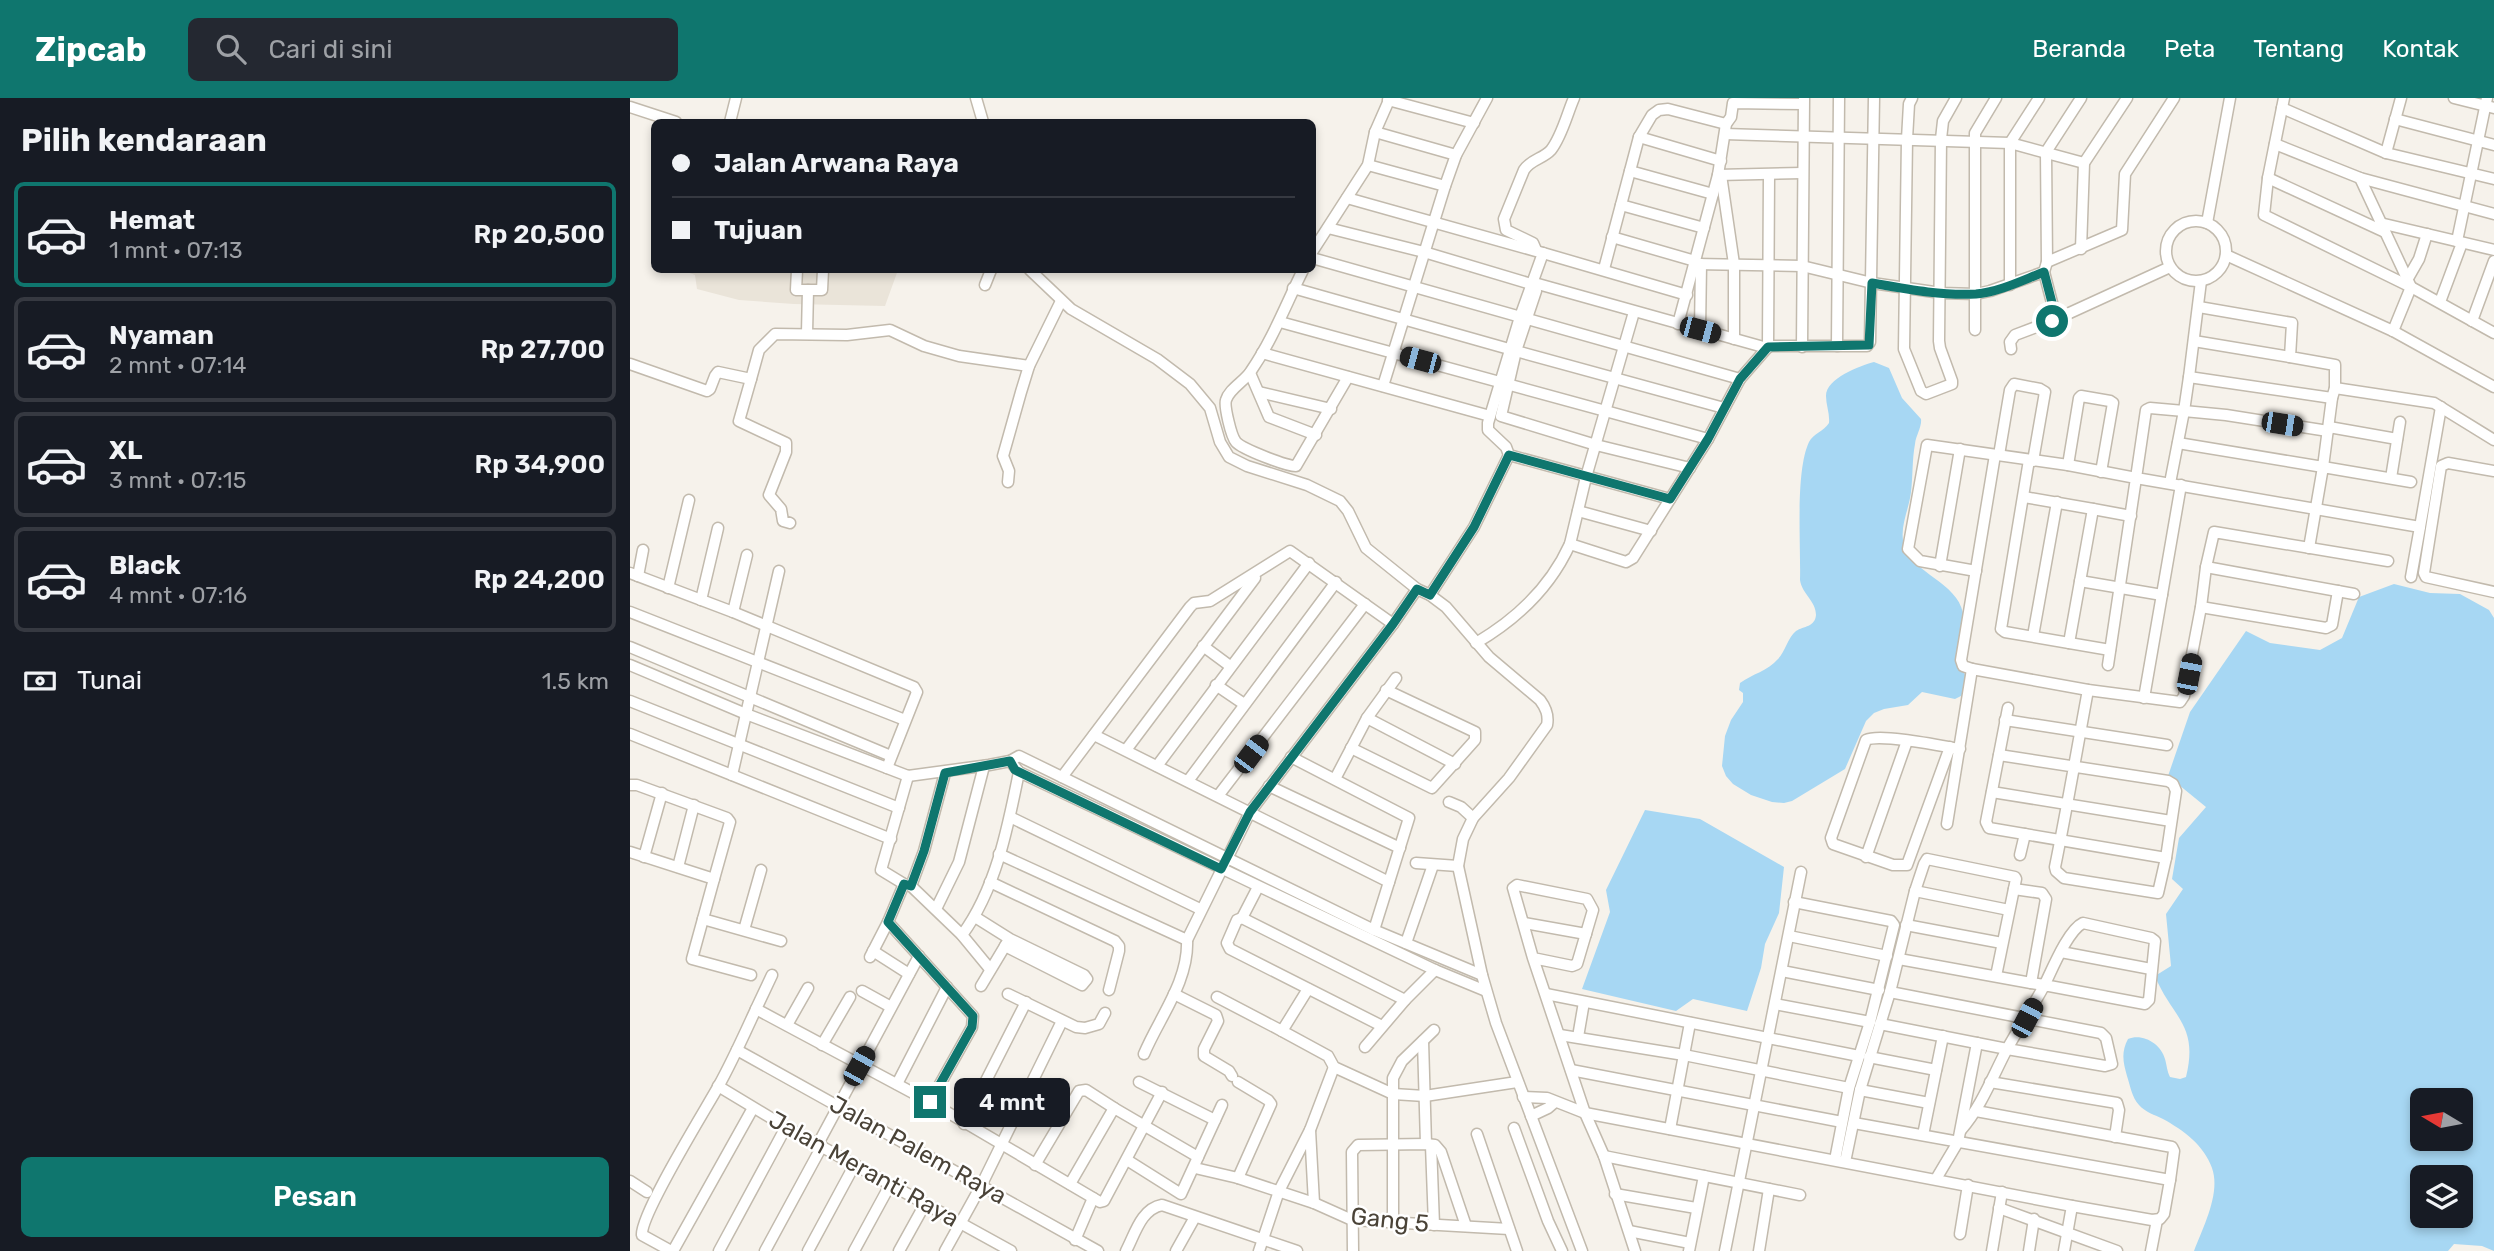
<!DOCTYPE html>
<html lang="id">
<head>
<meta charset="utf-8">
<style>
  :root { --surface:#171b24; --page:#242831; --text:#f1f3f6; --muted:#9ea1a6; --line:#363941; --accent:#0f766e }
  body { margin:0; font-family:Rubik,sans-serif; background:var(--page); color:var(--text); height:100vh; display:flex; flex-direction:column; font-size:26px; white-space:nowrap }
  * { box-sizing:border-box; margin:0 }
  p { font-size:23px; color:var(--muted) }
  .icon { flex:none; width:38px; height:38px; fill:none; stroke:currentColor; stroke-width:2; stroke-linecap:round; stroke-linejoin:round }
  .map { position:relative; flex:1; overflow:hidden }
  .details { display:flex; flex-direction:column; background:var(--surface); width:630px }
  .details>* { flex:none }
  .top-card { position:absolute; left:21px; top:21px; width:665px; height:154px; border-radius:10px; box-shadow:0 4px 10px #0003; display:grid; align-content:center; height:154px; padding:0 21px; background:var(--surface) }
  .needle { width:46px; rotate:280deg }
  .tools { position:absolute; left:1780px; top:990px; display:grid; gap:14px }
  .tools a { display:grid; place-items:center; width:63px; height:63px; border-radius:10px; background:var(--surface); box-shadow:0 4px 10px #0003; font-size:35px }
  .end { position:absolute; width:32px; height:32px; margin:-16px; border:9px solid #0f766e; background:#fff; box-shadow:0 0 0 4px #fff }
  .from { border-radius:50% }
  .bubble { position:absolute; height:49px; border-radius:10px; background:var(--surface); box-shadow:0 4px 10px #0003; font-size:23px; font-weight:600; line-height:49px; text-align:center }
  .car { position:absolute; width:21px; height:42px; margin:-21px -10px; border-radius:9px; box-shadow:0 0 5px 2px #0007; background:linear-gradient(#222 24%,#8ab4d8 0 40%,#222 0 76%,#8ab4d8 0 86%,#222 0) }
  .top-card b { display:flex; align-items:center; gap:24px; height:66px; font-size:26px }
  .top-card b+b { border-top:2px solid var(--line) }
  .top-card i { width:18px; height:18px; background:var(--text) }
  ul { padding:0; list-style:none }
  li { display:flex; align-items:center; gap:21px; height:105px; margin:0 14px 10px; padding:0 7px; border:4px solid var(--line); border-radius:10px }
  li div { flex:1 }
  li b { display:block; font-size:26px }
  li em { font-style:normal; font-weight:600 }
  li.on { border-color:var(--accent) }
  li>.icon { width:63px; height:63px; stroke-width:1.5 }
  h2 { padding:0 21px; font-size:32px; line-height:84px }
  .pay { display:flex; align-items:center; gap:18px; height:77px; padding:0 21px; font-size:26px }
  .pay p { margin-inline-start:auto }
  .button { display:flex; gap:14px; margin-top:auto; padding:14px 21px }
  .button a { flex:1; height:80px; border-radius:10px; background:var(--accent); color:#fff; font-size:28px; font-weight:600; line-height:80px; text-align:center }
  header { display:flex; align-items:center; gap:42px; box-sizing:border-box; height:98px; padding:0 35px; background:var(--accent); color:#fff }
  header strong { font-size:33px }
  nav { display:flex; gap:38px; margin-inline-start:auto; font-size:24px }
  .search { width:490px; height:63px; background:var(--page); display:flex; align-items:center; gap:18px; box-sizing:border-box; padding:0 24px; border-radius:10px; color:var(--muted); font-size:26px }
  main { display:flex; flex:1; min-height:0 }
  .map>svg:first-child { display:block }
  .residential { fill:#eae4d9 }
  .water { fill:#a7d7f3; fill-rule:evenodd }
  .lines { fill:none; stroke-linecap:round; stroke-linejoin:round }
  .street-casing { stroke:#c2baad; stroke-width:13 }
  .street { stroke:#fff; stroke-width:10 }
  .route { stroke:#0f766e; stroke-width:9 }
  .labels { text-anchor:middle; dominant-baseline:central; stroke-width:5; stroke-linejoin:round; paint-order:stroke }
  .street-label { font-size:24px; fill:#4a4338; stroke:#fff }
</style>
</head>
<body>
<header>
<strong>Zipcab</strong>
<div class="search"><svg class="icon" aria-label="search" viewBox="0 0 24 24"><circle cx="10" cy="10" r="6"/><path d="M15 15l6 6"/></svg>Cari di sini</div>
<nav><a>Beranda</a><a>Peta</a><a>Tentang</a><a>Kontak</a></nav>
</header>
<main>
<section class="details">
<h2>Pilih kendaraan</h2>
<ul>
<li class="on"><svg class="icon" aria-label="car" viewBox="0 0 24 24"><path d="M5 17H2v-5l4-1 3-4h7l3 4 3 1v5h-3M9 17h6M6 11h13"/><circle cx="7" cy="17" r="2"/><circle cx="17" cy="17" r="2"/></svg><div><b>Hemat</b><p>1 mnt · 07:13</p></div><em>Rp 20,500</em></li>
<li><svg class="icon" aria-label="car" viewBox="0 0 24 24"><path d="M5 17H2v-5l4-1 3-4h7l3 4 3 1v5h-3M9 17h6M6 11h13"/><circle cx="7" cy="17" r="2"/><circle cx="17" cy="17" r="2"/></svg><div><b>Nyaman</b><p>2 mnt · 07:14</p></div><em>Rp 27,700</em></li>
<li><svg class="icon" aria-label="car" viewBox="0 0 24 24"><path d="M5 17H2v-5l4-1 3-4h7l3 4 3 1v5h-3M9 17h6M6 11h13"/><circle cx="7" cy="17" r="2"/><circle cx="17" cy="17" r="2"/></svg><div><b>XL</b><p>3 mnt · 07:15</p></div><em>Rp 34,900</em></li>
<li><svg class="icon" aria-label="car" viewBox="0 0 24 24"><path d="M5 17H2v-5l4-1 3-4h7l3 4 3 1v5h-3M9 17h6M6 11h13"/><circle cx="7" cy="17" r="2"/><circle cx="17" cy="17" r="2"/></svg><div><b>Black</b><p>4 mnt · 07:16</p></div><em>Rp 24,200</em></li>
</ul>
<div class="pay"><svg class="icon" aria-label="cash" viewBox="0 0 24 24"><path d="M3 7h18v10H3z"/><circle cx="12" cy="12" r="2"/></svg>Tunai<p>1.5 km</p></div>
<div class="button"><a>Pesan</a></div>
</section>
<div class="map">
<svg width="1864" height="1153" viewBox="0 0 1864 1153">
  <rect width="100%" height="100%" fill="#f6f2eb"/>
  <polygon class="residential" points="51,172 268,172 255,208 164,206 109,202 67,191 65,177"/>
  <g class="water">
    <path d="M1244 264 1259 270 1272 300 1291 321C1292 329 1286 337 1285 346 1282 362 1283 378 1281 394 1279 412 1269 429 1274 447 1283 476 1327 484 1333 515L1328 565 1337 580 1333 597 1325 601 1292 594 1278 607 1254 611 1244 615 1236 623 1215 671 1162 703 1154 705 1142 704 1121 697 1103 686 1096 678 1092 668 1095 638 1101 622 1113 604V595L1109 592 1110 585C1122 576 1138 573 1148 561 1155 554 1158 539 1166 533 1174 528 1185 529 1186 517 1186 503 1172 496 1170 482 1171 447 1165 374 1179 344 1183 336 1194 333 1199 325 1200 316 1196 307 1196 298 1196 280 1230 268 1244 264Z"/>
    <path d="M1764 486 1800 495 1830 496 1859 512 1864 520V1153L1852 1148 1824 1146 1818 1153H1564C1573 1129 1591 1095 1582 1070 1574 1047 1553 1032 1533 1021 1525 1017 1515 1014 1509 1007 1502 1000 1500 987 1497 978 1493 964 1491 954 1498 941 1513 935 1531 946 1535 961 1537 968 1537 973 1540 979L1550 981 1556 979C1569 926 1542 920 1525 878L1541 868 1536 816 1553 791 1542 781 1549 740 1576 709 1538 678 1560 614 1616 533 1640 545 1690 552 1712 540 1729 499ZM1792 1003H1830V1041H1792ZM1792 1080H1830V1118H1792Z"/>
    <polygon points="1015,712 1070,721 1154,769 1149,815 1135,846 1131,870 1117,913 1063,901 1046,913 952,891 980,814 976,792"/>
  </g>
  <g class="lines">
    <g class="street-casing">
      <g id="street">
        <polyline points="346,0 353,24"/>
        <polyline points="1282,0 1279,6 1277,41 1274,251 1291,293 1296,296 1322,286 1322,283 1310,250 1309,243 1311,41 1313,23 1326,0"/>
        <polyline points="1654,0 1638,80 1634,117 1781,189 1864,235"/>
        <polyline points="1824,0 1864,10"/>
        <polyline points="758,2 844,25"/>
        <polyline points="0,9 46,24"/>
        <polyline points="1652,10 1756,55 1864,81"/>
        <polyline points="1765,21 1864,47"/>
        <polyline points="100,24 106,0"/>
        <polyline points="745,34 826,57"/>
        <polyline points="1095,36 1380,45 1454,65"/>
        <polyline points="1009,39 1091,63"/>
        <polyline points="1645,46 1730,80 1864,116"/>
        <polyline points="1756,55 1771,0"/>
        <polyline points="738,67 815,88"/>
        <polyline points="1000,73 1083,96"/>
        <polyline points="1088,77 1172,75"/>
        <polyline points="1091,77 1104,166 1104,241"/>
        <polyline points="1638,80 1755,134"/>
        <polyline points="1730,80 1781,189 1763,233"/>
        <polyline points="717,100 913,155 890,219 858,325 858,332 876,349 879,357 1040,401"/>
        <polyline points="991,107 1074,130"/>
        <circle cx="1566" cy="153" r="30"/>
        <polyline points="1577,125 1600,0"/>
        <polyline points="1750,125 1864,152"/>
        <polyline points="698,130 794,154 901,186"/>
        <polyline points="982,139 1065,163"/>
        <polyline points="1827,143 1857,0"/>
        <polyline points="1451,151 1454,65 1497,0"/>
        <path d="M906 152 903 145 876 132 874 121 894 72C901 61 913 61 921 52 932 38 937 16 944 0"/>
        <polyline points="682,154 738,67 745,34 760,0"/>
        <polyline points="913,155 1057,197"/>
        <polyline points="1596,157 1763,233 1864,289"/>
        <polyline points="682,160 1110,281"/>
        <polyline points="1417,164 1492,132 1495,76 1544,0"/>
        <polyline points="1065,166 1172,168 1242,185 1311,195 1346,196 1360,193 1414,174"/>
        <polyline points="974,171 1009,39 1022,17 1029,12 1038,11 1096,26"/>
        <polyline points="167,172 166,192 192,192 193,172"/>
        <path d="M400 172 441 211 527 261 560 286 580 310 590 344 599 359 617 368 677 387 710 403 718 413 736 450 787 491 800 497 816 509 859 559 910 602C916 610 919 617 917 627L879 680 843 720 833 741 828 768 852 877 866 925 952 1153"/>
        <path d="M673 172C656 206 643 241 621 273 615 283 599 291 596 302 594 308 601 338 606 344 612 351 656 368 666 368L718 279"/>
        <polyline points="1777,182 1789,161 1797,136"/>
        <polyline points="908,186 1137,250 1141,248 1237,248 1240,244 1244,0"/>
        <polyline points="355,187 361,172"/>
        <polyline points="1380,187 1380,45 1409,0"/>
        <polyline points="663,190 879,251"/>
        <polyline points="906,193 886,253 871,318 966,347 1060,370"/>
        <polyline points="1810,204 1832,145"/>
        <polyline points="1004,214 956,379 940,446 996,464 1003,460 1078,341 1110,281 1137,250"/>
        <polyline points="1426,220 1414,174 1417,164 1416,54 1451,0"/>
        <polyline points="1842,223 1864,163"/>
        <polyline points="650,224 1078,341"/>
        <polyline points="1048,226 1088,77 1096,26 1101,19 1103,5 1173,6"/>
        <polyline points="1070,232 1071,166"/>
        <polyline points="1345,232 1345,35 1366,0"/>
        <polyline points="177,235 178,192"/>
        <polyline points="1564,243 1660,259"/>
        <polyline points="1207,248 1209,0"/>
        <polyline points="1138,249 1139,77"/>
        <polyline points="1172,249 1174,1"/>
        <polyline points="1381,251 1380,244 1385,237 1422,223 1540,169"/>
        <polyline points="886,253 1094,310"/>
        <polyline points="632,255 860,318"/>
        <polyline points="0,266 77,293 80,291 85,278 88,274 121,281 129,252 145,236 217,237 260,232 294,248 329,258 399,268"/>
        <polyline points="620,275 639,319 686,337"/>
        <polyline points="1559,279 1571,183"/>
        <polyline points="121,281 109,323 156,345 156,354 139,397 151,411 153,423 160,425"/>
        <polyline points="753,288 815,88 826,57 857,0"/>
        <polyline points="1705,290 1804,305 1864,342"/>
        <polyline points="629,294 701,311"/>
        <polyline points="1702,300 1559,279 1554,313 1520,310 1516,312 1506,380 1790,429 1781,479"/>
        <polyline points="1699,329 1767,341"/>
        <polyline points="1548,345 1693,369 1702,300 1705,290 1705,267 1660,259 1662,225 1569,209"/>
        <polyline points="1369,357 1380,292 1384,286 1410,291 1415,294 1403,363"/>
        <polyline points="1399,362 1371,531 1375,534 1480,552"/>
        <polyline points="1438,367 1449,300 1451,298 1480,303 1483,305 1471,374"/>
        <polyline points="1864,373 1818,365 1811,368 1794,475 1796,479 1864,494"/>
        <polyline points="1761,380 1770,324"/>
        <polyline points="378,384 379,373 373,358 391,294 399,268 431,203"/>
        <polyline points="1540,385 1554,313 1596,317 1698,333"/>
        <polyline points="1394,399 1463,411"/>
        <polyline points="948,413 1021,433"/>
        <polyline points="1790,429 1811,309"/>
        <polyline points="1679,450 1693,369 1781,384"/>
        <polyline points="1310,468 1330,351"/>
        <polyline points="1576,469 1724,496"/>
        <polyline points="1346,473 1290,463 1278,451 1297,347 1438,367 1506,380 1478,567"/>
        <polyline points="0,475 103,514 284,589 287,594 257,670"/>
        <polyline points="8,478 13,452"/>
        <polyline points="1450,483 1532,497"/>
        <polyline points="38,490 59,402"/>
        <polyline points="800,497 844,429 879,357"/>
        <polyline points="71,502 88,430"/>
        <polyline points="1571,509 1696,530 1702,527 1708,493"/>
        <polyline points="0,514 275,622"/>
        <polyline points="103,514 117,457"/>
        <polyline points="1403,538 1427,404"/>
        <path d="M846 545C887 521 920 490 940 446"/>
        <polyline points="1439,545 1463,411 1501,418"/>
        <polyline points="573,548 600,568"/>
        <polyline points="0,549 261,658"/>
        <polyline points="0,567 116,616 278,678 359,667 380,663 389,658 744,832 852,877"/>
        <polyline points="1342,571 1333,568 1331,562 1365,357"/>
        <polyline points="586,587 614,606"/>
        <polyline points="1514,600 1551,387"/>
        <polyline points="0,603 269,710"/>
        <polyline points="1378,610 1356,724 1359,730 1536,760"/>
        <polyline points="737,620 825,666"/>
        <polyline points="1375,622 1537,647"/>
        <polyline points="0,636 261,741"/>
        <polyline points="464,637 759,784"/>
        <path d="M1320 649 1277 767H1263L1203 746 1201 740 1236 642C1250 635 1312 648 1330 651"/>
        <polyline points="721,650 802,690 845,642 845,634 756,592"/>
        <polyline points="496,652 625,480"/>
        <path d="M1369 657 1538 683 1543 686 1546 693 1536 760 1528 795 1434 780 1426 773 1425 769C1437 710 1447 651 1458 592"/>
        <polyline points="661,659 779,720 744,832"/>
        <polyline points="380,663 389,674 805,872 856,893"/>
        <polyline points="527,668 679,465"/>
        <polyline points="102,677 149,473"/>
        <polyline points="278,678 251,772 274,786 281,788 332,837 360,871"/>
        <polyline points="432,679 560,509 564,505 580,503 660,453 763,526"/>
        <polyline points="705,681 737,620 766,580"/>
        <polyline points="558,683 706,484"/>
        <polyline points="0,687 7,687 97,720 100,724 84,781 0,754"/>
        <polyline points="639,688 770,750"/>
        <polyline points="1362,694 1541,723"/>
        <polyline points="588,698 735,506"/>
        <polyline points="819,704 831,709 843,720"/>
        <polyline points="380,719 570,811"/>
        <polyline points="1317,726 1342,571 1458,592 1550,604 1554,598 1571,509 1576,469 1584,434 1758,463"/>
        <polyline points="369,756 557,842 620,714 763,526 787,491"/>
        <polyline points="1390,757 1395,736"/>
        <polyline points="14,759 32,695"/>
        <polyline points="1236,759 1277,643"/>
        <polyline points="786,765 828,768"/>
        <polyline points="48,769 64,707"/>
        <polyline points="84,781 73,821 151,843"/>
        <polyline points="360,784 485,843 489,848 489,853 479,892"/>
        <polyline points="281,788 294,753 315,675"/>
        <polyline points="1384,791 1412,795 1416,801 1401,885"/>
        <polyline points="1285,793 1379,812"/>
        <polyline points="1164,804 1261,823 1264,827 1240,924 1219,990 1205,1062"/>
        <polyline points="306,811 329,764 354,668"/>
        <polyline points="345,819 380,841 454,877 457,881 452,887 375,848"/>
        <polyline points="612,820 628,789"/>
        <polyline points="73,821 62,861 121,877"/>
        <polyline points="258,824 343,918 342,929 300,1004"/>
        <polyline points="894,825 956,836"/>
        <polyline points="1276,827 1372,845"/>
        <polyline points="114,832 131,772"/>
        <path d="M332 837C366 791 378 729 389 674"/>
        <polyline points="1159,838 1257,858"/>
        <polyline points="776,845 803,767"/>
        <polyline points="243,853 279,876"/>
        <polyline points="1431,854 1521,871"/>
        <polyline points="240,859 258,824 274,786"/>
        <polyline points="903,860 942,868 947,866 963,812 957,801 887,787 883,790 903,860 955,1015 974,1058 1005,1153"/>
        <path d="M1269 861 1401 885 1414 887 1515 906 1519 902 1525 843 1521 840 1453 825C1438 832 1422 872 1414 888 1402 910 1388 931 1376 953 1362 980 1351 1009 1331 1032"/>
        <polyline points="1152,873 1249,892"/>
        <polyline points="142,877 126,911 300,1004 470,1104 474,1103 532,994"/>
        <polyline points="351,888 378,843"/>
        <polyline points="678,891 652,933 698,958 704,969 763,996 795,998 887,984"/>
        <polyline points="232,893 261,909"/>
        <polyline points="378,896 446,929 455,930 469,926 475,915"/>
        <polyline points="544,896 586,917 588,923 574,951 574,958 599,973 602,978"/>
        <polyline points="916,896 1229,958"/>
        <polyline points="587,899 652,933"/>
        <polyline points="1145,906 1240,924"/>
        <polyline points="1250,926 1377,951 1475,968 1482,966 1476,940 1471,935 1260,894"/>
        <polyline points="157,927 178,890"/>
        <polyline points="752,928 600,851 597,845 607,822 612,820 775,902"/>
        <polyline points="930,937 1054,957 1219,990"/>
        <polyline points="948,939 954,904"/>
        <polyline points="793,943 796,1046"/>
        <polyline points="192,947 220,899"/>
        <polyline points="735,949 775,902 805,872"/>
        <polyline points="107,952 468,1153"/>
        <path d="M514 956C529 920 559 883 557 842"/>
        <polyline points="1239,959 1306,972"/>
        <polyline points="941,972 1212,1024"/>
        <polyline points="509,984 585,1022"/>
        <polyline points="1360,984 1487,1005 1489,1012 1485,1039"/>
        <polyline points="267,986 317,889"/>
        <polyline points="88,988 156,1029 381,1153"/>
        <polyline points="1230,992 1299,1005"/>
        <polyline points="893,999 917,1000 955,1015 1442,1108 1522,1122 1530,1121 1534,1116 1540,1082 1224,1025"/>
        <polyline points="1346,1013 1542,1049 1544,1053 1540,1082"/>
        <polyline points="901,1018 918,1010 925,1004"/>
        <polyline points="334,1026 396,904"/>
        <polyline points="884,1030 918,1123 932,1153"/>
        <polyline points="1040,1031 1060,925"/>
        <polyline points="680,1032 704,969"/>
        <polyline points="847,1036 887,1153"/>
        <polyline points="1293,1037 1313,938"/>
        <polyline points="188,1046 289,858"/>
        <polyline points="801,1047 804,1127"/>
        <polyline points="974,1058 1170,1097"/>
        <polyline points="497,1062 551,1096 592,1007"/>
        <polyline points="1215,1064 1230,992 1260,894 1285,793 1294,766 1297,761 1385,779 1386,781 1366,878"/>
        <polyline points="405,1067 449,993 456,992 484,1010"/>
        <polyline points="565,1070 608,1080 684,1105 722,1122 879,1131"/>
        <polyline points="608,1080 641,1006 638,1002 608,984"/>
        <polyline points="1306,1081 1328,1044 1347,945"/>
        <polyline points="0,1083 17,1094"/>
        <polyline points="440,1086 484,1010 568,1059"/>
        <polyline points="985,1096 1066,1110"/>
        <polyline points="1369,1110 1487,1153"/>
        <polyline points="763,1124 763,980 772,963 804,932"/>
        <polyline points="999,1133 1060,1145"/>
        <polyline points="1330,1136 1338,1087"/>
        <polyline points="445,1142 463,1100"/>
        <path d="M41 1153 12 1137C10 1117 74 1014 88 989 102 964 114 937 126 911"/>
        <polyline points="43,1153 123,1010"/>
        <polyline points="89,1153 156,1029"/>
        <polyline points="135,1153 192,1048"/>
        <polyline points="178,1153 225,1066"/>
        <polyline points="224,1153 260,1087"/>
        <polyline points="269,1153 295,1106"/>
        <polyline points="315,1153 351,1088 432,923"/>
        <path d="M496 1153C505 1136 511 1111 532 1107L667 1153"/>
        <polyline points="546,1153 565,1119"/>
        <polyline points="629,1153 649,1093 680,1032 684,1105"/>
        <polyline points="723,1153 722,1054 728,1047 796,1046 805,1047 811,1054 836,1128"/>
        <polyline points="1059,1153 1074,1078"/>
        <polyline points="1095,1153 1171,774"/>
        <polyline points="1129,1153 1139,1091"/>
        <polyline points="1362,1153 1372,1094"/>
        <polyline points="1399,1153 1404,1121"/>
        <polyline points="1434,1153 1442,1108"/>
        <polyline points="1521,1153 1527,1122"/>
      </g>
    </g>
    <use href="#street" class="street"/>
  </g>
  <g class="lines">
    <path class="route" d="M300 1004 342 929 343 918 258 824 274 786 281 788 294 753 315 675 380 663 385 672 591 771 620 714 763 526 787 491 800 497 844 429 879 357 1040 401 1078 341 1110 281 1138 249 1239 247 1242 185C1276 191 1312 198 1346 196 1369 194 1393 182 1414 174L1426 220 1422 223"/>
  </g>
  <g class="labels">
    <g class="street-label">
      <text transform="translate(288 1052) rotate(29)">Jalan Palem Raya</text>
      <text transform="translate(234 1071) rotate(29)">Jalan Meranti Raya</text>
      <text transform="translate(760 1122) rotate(6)">Gang 5</text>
    </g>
  </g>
</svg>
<div class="tools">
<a><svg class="needle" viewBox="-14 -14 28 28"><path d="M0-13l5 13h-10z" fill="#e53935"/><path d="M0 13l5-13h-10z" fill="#9ea1a6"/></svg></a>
<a><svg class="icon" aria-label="layers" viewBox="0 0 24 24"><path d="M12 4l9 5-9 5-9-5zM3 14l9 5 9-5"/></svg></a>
</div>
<i class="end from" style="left:1422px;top:223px"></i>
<i class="end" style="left:300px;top:1004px"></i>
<div class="bubble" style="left:324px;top:980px;width:116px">4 mnt</div>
<i class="car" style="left:1070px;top:232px;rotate:105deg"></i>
<i class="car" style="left:790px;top:262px;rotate:285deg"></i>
<i class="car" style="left:1652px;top:326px;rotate:99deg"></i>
<i class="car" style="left:1559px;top:576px;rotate:11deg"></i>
<i class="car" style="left:621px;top:656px;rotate:37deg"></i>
<i class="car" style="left:1397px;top:920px;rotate:28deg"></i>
<i class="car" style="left:229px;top:968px;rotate:29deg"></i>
<div class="top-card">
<b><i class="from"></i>Jalan Arwana Raya</b>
<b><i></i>Tujuan</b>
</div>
</div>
</main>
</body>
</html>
